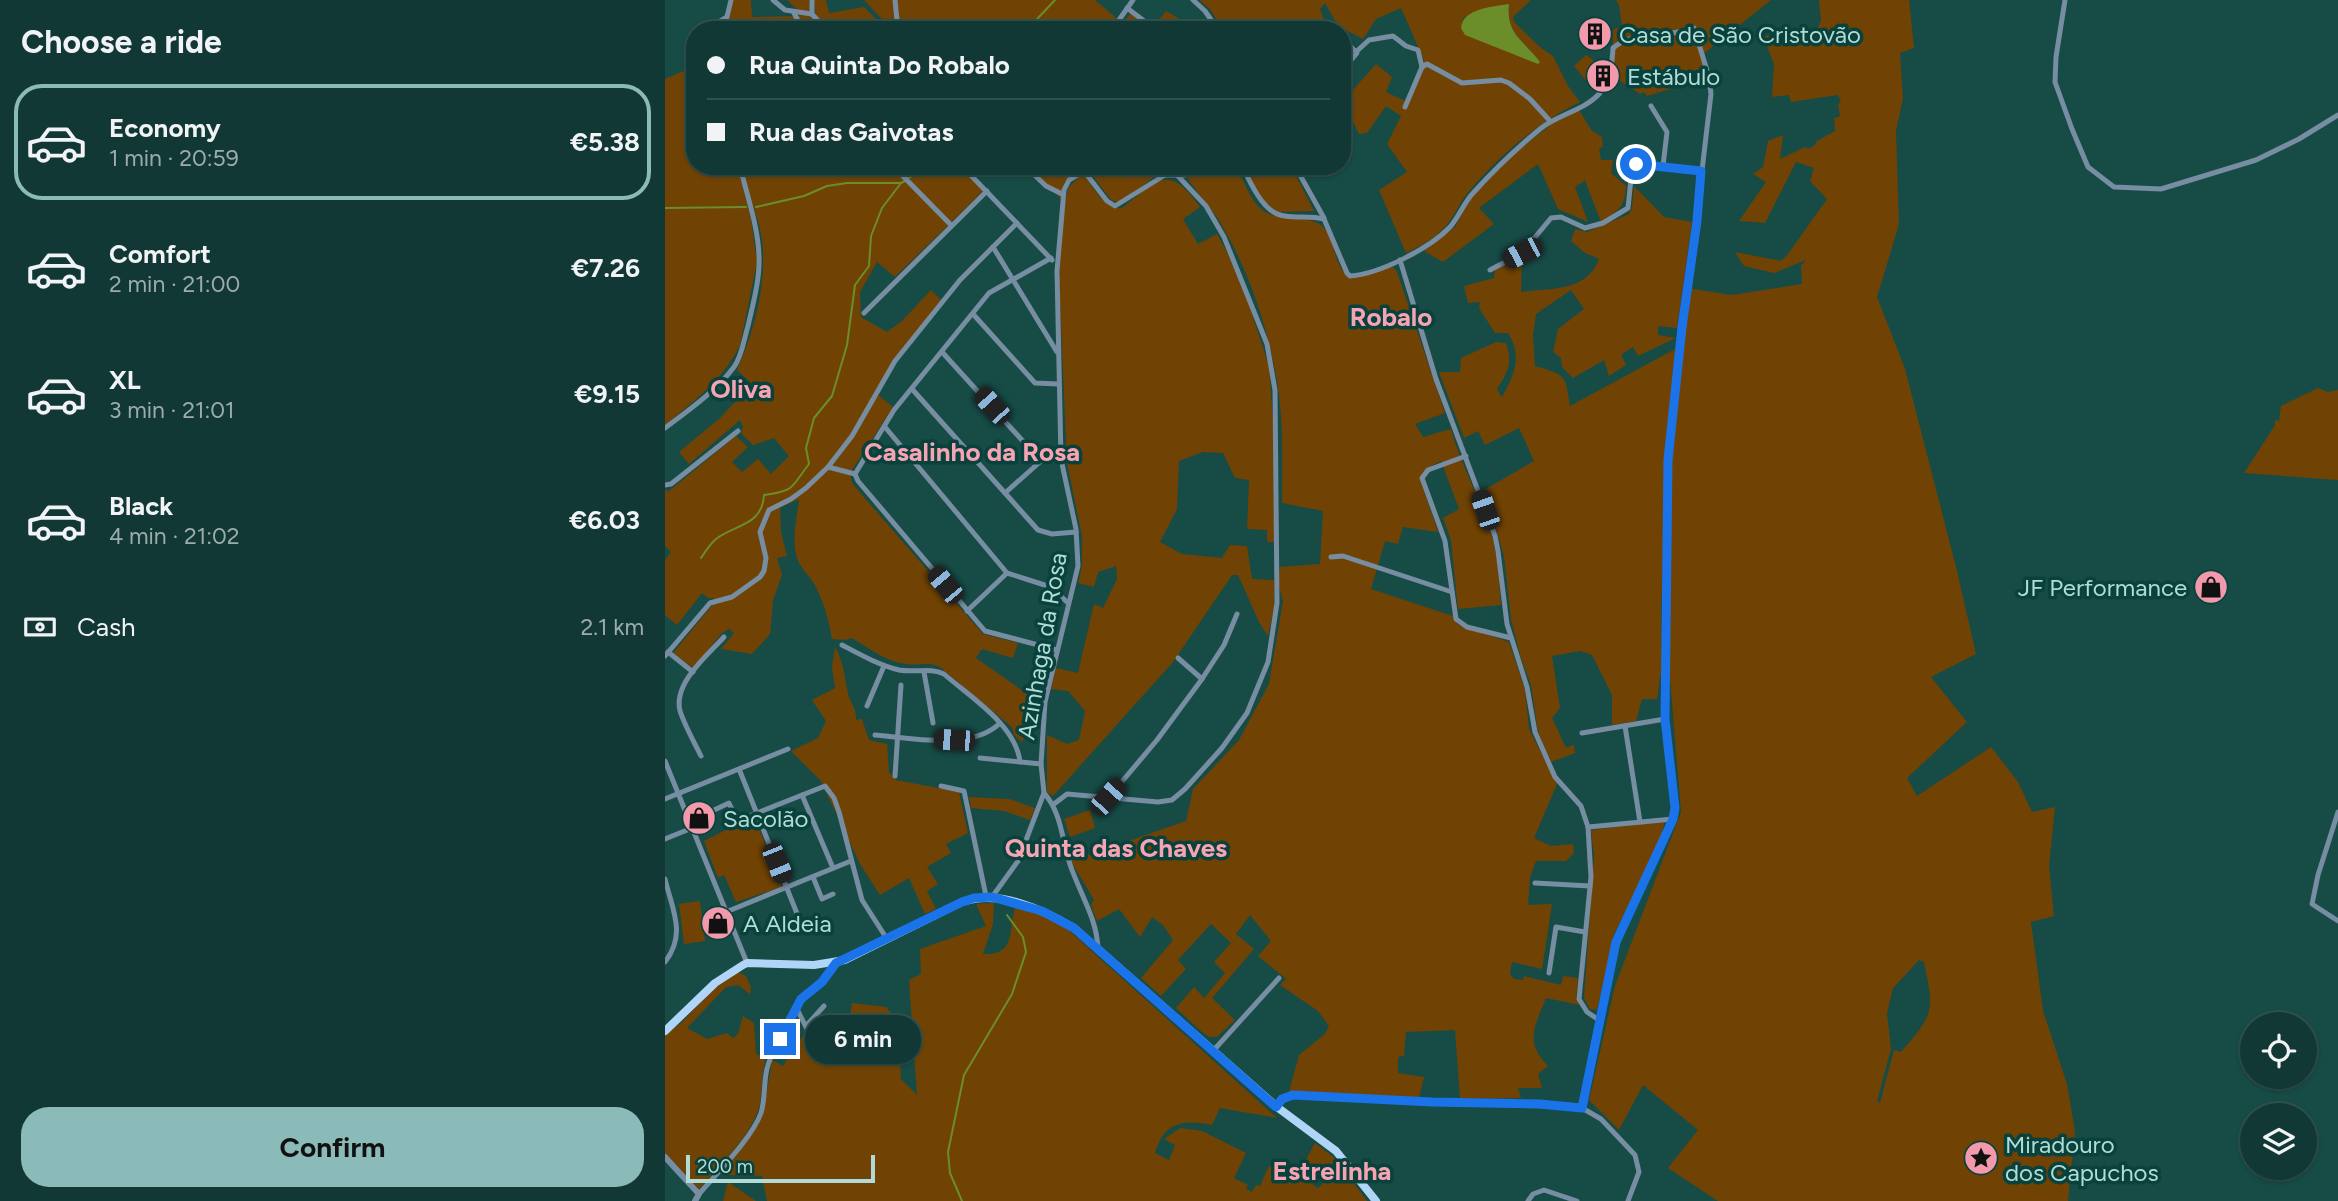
<!DOCTYPE html>
<html lang="en">
<head>
<meta charset="utf-8">
<style>
  :root { --surface:#113834; --page:#1e4340; --text:#f1f3f6; --muted:#9cacac; --line:#30524f; --accent:#8bbbb9 }
  body { margin:0; font-family:Figtree,sans-serif; background:var(--page); color:var(--text); height:100vh; display:flex; flex-direction:column; font-size:26px; white-space:nowrap }
  * { box-sizing:border-box; margin:0 }
  p { font-size:23px; color:var(--muted) }
  .icon { flex:none; width:38px; height:38px; fill:none; stroke:currentColor; stroke-width:2; stroke-linecap:round; stroke-linejoin:round }
  .map { position:relative; flex:1; overflow:hidden }
  .side { display:flex; flex-direction:column; background:var(--surface); width:665px }
  .side>* { flex:none }
  .top-card { position:absolute; left:21px; top:21px; width:665px; height:154px; border-radius:28px; box-shadow:0 2px 5px #0004,0 0 0 2px var(--line); display:grid; align-content:center; height:154px; padding:0 21px; background:var(--surface) }
  .buttons { position:absolute; left:1575px; top:1012px; display:grid; gap:14px }
  .buttons a { display:grid; place-items:center; width:77px; height:77px; border-radius:50%; background:var(--surface); box-shadow:0 2px 5px #0004,0 0 0 2px var(--line); font-size:35px }
  .scale { position:absolute; left:21px; bottom:18px; width:189px; box-sizing:border-box; padding-left:7px; border:4px solid #b0dbd6; border-top:0; font-size:19px; line-height:24px; white-space:nowrap; color:#b0dbd6; -webkit-text-stroke:5px #09413c; paint-order:stroke }
  .end { position:absolute; width:32px; height:32px; margin:-16px; border:9px solid #1a73e8; background:#fff; box-shadow:0 0 0 4px #fff }
  .from { border-radius:50% }
  .bubble { position:absolute; height:49px; border-radius:24px; background:var(--surface); box-shadow:0 2px 5px #0004,0 0 0 2px var(--line); font-size:23px; font-weight:700; line-height:49px; text-align:center }
  .car { position:absolute; width:21px; height:42px; margin:-21px -10px; border-radius:9px; box-shadow:0 0 5px 2px #0007; background:linear-gradient(#222 24%,#8ab4d8 0 40%,#222 0 76%,#8ab4d8 0 86%,#222 0) }
  .top-card b { display:flex; align-items:center; gap:24px; height:66px; font-size:26px }
  .top-card b+b { border-top:2px solid var(--line) }
  .top-card i { width:18px; height:18px; background:var(--text) }
  ul { padding:0; list-style:none }
  li { display:flex; align-items:center; gap:21px; height:116px; margin:0 14px 10px; padding:0 7px; border:4px solid transparent; border-radius:28px }
  li div { flex:1 }
  li b { display:block; font-size:26px }
  li em { font-style:normal; font-weight:700 }
  li.selected { border-color:var(--accent) }
  li>.icon { width:63px; height:63px; stroke-width:1.5 }
  h2 { padding:0 21px; font-size:32px; line-height:84px }
  .pay { display:flex; align-items:center; gap:18px; height:77px; padding:0 21px; font-size:26px }
  .pay p { margin-inline-start:auto }
  .cta { display:flex; gap:14px; margin-top:auto; padding:14px 21px }
  .cta a { flex:1; height:80px; border-radius:28px; background:var(--accent); color:#111; font-size:28px; font-weight:700; line-height:80px; text-align:center }
  main { display:flex; flex:1; min-height:0 }
  .map>svg:first-child { display:block }
  .green { fill:#704304; fill-rule:evenodd }
  .water { fill:#6b8d2a }
  .lines { fill:none; stroke-linecap:round; stroke-linejoin:round }
  .stream { stroke:#6b8d2a; stroke-width:2 }
  .minor { stroke:#768da2; stroke-width:5 }
  .tertiary { stroke:#768da2; stroke-width:6 }
  .primary { stroke:#b0d5f8; stroke-width:8 }
  .route { stroke:#1a73e8; stroke-width:9 }
  .labels { text-anchor:middle; dominant-baseline:central; stroke-width:7; stroke-linejoin:round; paint-order:stroke }
  .poi-label { font-size:24px; fill:#b0dbd6; stroke:#09413c; text-anchor:start }
  .street-label { font-size:24px; fill:#b0dbd6; stroke:#09413c }
  .neighbourhood-label { font-size:26px; font-weight:bold; fill:#f6a4b4; stroke:#09413c }
</style>
</head>
<body>
<main>
<section class="side">
<h2>Choose a ride</h2>
<ul>
<li class="selected"><svg class="icon" aria-label="car" viewBox="0 0 24 24"><path d="M5 17H2v-5l4-1 3-4h7l3 4 3 1v5h-3M9 17h6M6 11h13"/><circle cx="7" cy="17" r="2"/><circle cx="17" cy="17" r="2"/></svg><div><b>Economy</b><p>1 min · 20:59</p></div><em>€5.38</em></li>
<li><svg class="icon" aria-label="car" viewBox="0 0 24 24"><path d="M5 17H2v-5l4-1 3-4h7l3 4 3 1v5h-3M9 17h6M6 11h13"/><circle cx="7" cy="17" r="2"/><circle cx="17" cy="17" r="2"/></svg><div><b>Comfort</b><p>2 min · 21:00</p></div><em>€7.26</em></li>
<li><svg class="icon" aria-label="car" viewBox="0 0 24 24"><path d="M5 17H2v-5l4-1 3-4h7l3 4 3 1v5h-3M9 17h6M6 11h13"/><circle cx="7" cy="17" r="2"/><circle cx="17" cy="17" r="2"/></svg><div><b>XL</b><p>3 min · 21:01</p></div><em>€9.15</em></li>
<li><svg class="icon" aria-label="car" viewBox="0 0 24 24"><path d="M5 17H2v-5l4-1 3-4h7l3 4 3 1v5h-3M9 17h6M6 11h13"/><circle cx="7" cy="17" r="2"/><circle cx="17" cy="17" r="2"/></svg><div><b>Black</b><p>4 min · 21:02</p></div><em>€6.03</em></li>
</ul>
<div class="pay"><svg class="icon" aria-label="cash" viewBox="0 0 24 24"><path d="M3 7h18v10H3z"/><circle cx="12" cy="12" r="2"/></svg>Cash<p>2.1 km</p></div>
<div class="cta"><a>Confirm</a></div>
</section>
<div class="map">
<svg width="1673" height="1201" viewBox="0 0 1673 1201">
  <rect width="100%" height="100%" fill="#174b46"/>
  <g class="green">
    <polygon points="67,0 86,0 87,17 134,16 132,9 122,0 144,0 145,12 154,30 48,30 63,19"/>
    <polygon points="149,0 161,0 164,13 199,7 213,21 201,30 165,30 151,17"/>
    <polygon points="199,0 430,0 457,23 466,13 487,29 501,11 513,18 505,30 227,30"/>
    <path d="M534 0H866L848 17 849 22 876 48 888 56 903 86 915 102C873 122 831 158 802 194 795 202 791 213 784 222 773 237 757 245 741 253L714 190 742 172 722 144 736 116 721 106 702 133 694 134 678 101 711 64 727 77 721 92 740 101 759 60 736 8 711 19 698 39 673 26 660 3 655 9 663 30H558L545 9ZM844 5C842 28 851 36 867 52L796 28 799 17Z"/>
    <polygon points="951,0 1106,0 1037,55 1042,78 982,96 979,92 975,94 948,76 948,30 957,26 954,5"/>
    <path d="M1154 0H1244L1249 48 1235 53 1238 98 1231 131 1234 224 1212 297 1240 369 1291 567 1311 654 1266 677 1302 722 1242 778 1252 796 1326 747 1353 782 1367 812 1390 807 1384 866 1389 916 1366 922 1378 1011 1402 1084 1410 1131 1403 1201H1053L1003 1168 1033 1130 978 1085 954 1130 924 1100 950 986 1016 812 1003 654 1000 528 996 607 997 665 992 699H977L971 721 947 725V695L927 655 915 651 887 656 895 708 887 718 901 748 909 745 910 753 886 762 873 732 866 685 855 655 846 619 839 556 819 490 869 461 854 428 820 445 813 431 799 438 774 372H795L796 358 831 342 841 343C848 363 843 372 832 389L837 397C849 375 858 357 843 333H830L814 308 815 302 803 303 799 286 829 278 830 270 857 256 856 292C886 288 922 292 934 259L920 253 906 241 910 229 922 232 964 214 967 207 969 186 999 217 1027 222 1012 328 993 326V335L1011 338 973 356 968 347 956 355 961 365 944 376 939 360 908 378 897 367 896 358 888 352 893 329 919 309 906 290 871 314 868 336 870 366C902 375 900 375 905 406L1012 348 1005 408 1021 288 1067 295 1137 284 1136 266 1141 260 1109 273 1079 266 1070 252 1116 261 1123 254 1162 199 1145 181 1149 168 1131 162 1100 223 1074 221 1101 182 1088 174 1098 167 1103 141 1118 135 1115 159 1140 147 1143 149 1149 146 1152 141 1170 131 1169 118 1175 116 1173 104 1176 102 1173 95 1126 102 1124 95 1107 97 1109 64 1098 36 1129 34 1149 38 1156 20ZM1254 960 1259 962C1269 1011 1270 1013 1236 1052L1229 1050 1215 1103 1212 1101 1226 1049 1222 1013 1228 988Z"/>
    <polygon points="921,55 927,59 935,72 923,83 909,66"/>
    <path d="M30 66V166H73L86 219 92 262 75 345C59 379 29 401 0 425V79Z"/>
    <path d="M914 110 927 131 937 137 938 147 934 148 936 160H948L946 173 961 186C960 208 953 210 936 222L920 180 910 187 923 222 893 209 873 164 814 208 829 224 778 262 759 251 790 227 805 199 852 151 892 120Z"/>
    <path d="M77 166H234L238 170H243L247 166H295L319 190 230 277 212 262 195 292 196 317 222 332 237 321 266 290 276 300 237 349 213 395 228 407 185 473 187 483 204 503 318 634 353 643 348 658 317 649 311 658 372 701H376L375 716 366 715V727L357 742 349 735 347 727 275 667C261 661 256 666 242 664 221 662 204 648 187 638L179 640 167 639C164 621 158 598 148 582 141 572 134 567 131 554 127 536 132 517 134 499L115 508 116 532 122 556 112 558 117 575 108 600 105 634 87 654 56 649 69 633 64 629 57 633 28 668 8 653 48 604 49 598H43L37 593 12 625 0 615V560L6 552 0 546V490L4 491 71 436 83 447 67 462 77 472 93 459 106 474 124 456 109 438 88 445 76 433 78 427 75 420 24 464 14 452 54 419 87 384 72 370C90 330 102 283 97 239 93 214 81 191 77 166Z"/>
    <polygon points="363,166 412,166 415,169 399,182 396,199"/>
    <polygon points="430,166 490,166 493,174 455,203 446,200 424,171"/>
    <path d="M541 166H571C578 179 585 200 596 209 614 224 644 212 659 228 671 242 668 264 683 276L727 266 732 272 780 413 750 424 758 437 786 429C796 467 818 502 828 540 833 561 834 583 836 605L793 609 786 540 778 518 794 509 776 461 762 468 756 476 759 491 773 532 738 527 733 544 720 541 706 589 788 616 792 624 844 642 860 690 864 729 892 784 869 838 886 846 908 844 909 853 901 861H871L865 877 863 905 887 904 877 969 847 962 845 974 849 979 858 980 859 976 896 985 898 976 913 978 911 998 915 1005 881 998C870 1026 859 1042 883 1066L873 1074 877 1088H853L856 1098 795 1099 790 1030 741 1032 739 1056 733 1057V1073L759 1077 754 1098 624 1092 634 1055 660 1034 664 1026 653 1011 615 985 621 979 593 956 606 941 585 915 571 934 589 949 547 998 570 1020 552 1037H544L537 1032 511 1008 529 987 539 998 560 973 549 962 566 943 546 924 513 960 521 969 496 996 476 978 508 940 498 925 487 917 475 937 454 909 432 921 426 905 429 900 406 861 521 821 528 789 574 740 604 684 618 601 613 583 615 567 655 564 658 511 617 503C617 460 619 413 610 370 600 318 580 261 551 216 542 203 531 191 522 178Z"/>
    <polygon points="577,166 626,166 649,211 613,212 599,201"/>
    <path d="M414 177H420C429 188 440 210 457 208 493 180 503 162 535 207L518 219 533 244 552 234 563 254 584 305 604 366 610 448V542H602V530L582 529 584 480 570 478 558 453 538 452 514 461 512 509 495 542 517 554 557 558 565 545 582 546 587 579 609 580V609L603 636 594 622 573 575H567L508 662 388 796 382 792V735L402 744 414 740 420 711 403 691 386 689 391 668 413 673 429 604 438 608 452 579 451 566 433 572 429 587 413 583 417 565V536L402 463 394 281 398 214 403 188Z"/>
    <polygon points="1653,388 1663,392 1673,390 1673,480 1579,473 1610,425 1610,420 1614,421 1616,406"/>
    <path d="M170 647C179 662 179 676 183 693 185 703 192 709 191 720L197 719 204 740 222 744 224 772 231 780 294 792 303 833 281 844 286 853 262 867 273 884 262 891 271 909 260 914 244 878 215 895 195 864 156 781 126 751 153 738 161 721 147 700 170 688 167 668Z"/>
    <polygon points="304,797 344,799 370,808 365,820 339,811 306,808"/>
    <polygon points="425,810 430,828 405,837 399,819"/>
    <polygon points="89,816 117,887 71,902 59,875 53,878 39,841"/>
    <polygon points="1000,821 993,847 949,934 932,1010 925,1009 919,998 929,857 926,830"/>
    <polygon points="35,901 40,941 19,944 14,904"/>
    <path d="M329 903 328 924 318 954C353 956 342 928 351 906L379 915 400 927 612 1118 555 1108 547 1125C518 1119 499 1122 490 1153L504 1160 510 1145 499 1139 515 1128 537 1131 581 1153 569 1178 583 1185 581 1189 587 1192 591 1185 595 1186 604 1166 631 1178 650 1143 671 1159 670 1166 648 1185 653 1188 676 1166 702 1201H102L97 1176 61 1175 56 1173 90 1129 98 1115 107 1060 118 1066 139 1034 154 1056 170 1050 176 1018H185L187 1003 221 1007 233 1022 236 1079 252 1095 244 980 256 974 255 949 321 926 311 904Z"/>
    <path d="M73 972 81 976 86 987 85 994 73 985 61 987 22 1028 42 1039 62 1033 68 1038 73 1034 78 1016 89 1023 91 1054 101 1058C95 1076 99 1099 91 1116 79 1143 53 1167 34 1189L0 1153V1035L16 1023 48 989Z"/>
    <polygon points="63,1182 91,1201 58,1201"/>
  </g>
  <path class="water" d="M844 4C841 35 858 39 875 62L873 64 800 35 796 28C798 8 827 7 844 4Z"/>
  <g class="lines">
    <g class="stream">
      <polyline points="366,30 373,18 390,0"/>
      <polyline points="244,178 253,172 257,166"/>
      <polyline points="91,207 139,196 162,186 182,183 236,183 240,181"/>
      <polyline points="0,208 81,207"/>
      <path d="M36 558C40 552 45 544 51 539 71 524 97 526 99 495 132 490 125 488 144 464L141 448 149 418 167 396 182 345 190 285 204 266 206 236 217 208 236 183"/>
      <polyline points="297,1201 285,1173 283,1152 299,1075 347,994 361,952 358,937 342,915"/>
    </g>
    <g class="minor">
      <polyline points="108,0 120,10 147,14"/>
      <polyline points="147,0 147,14 161,30"/>
      <polyline points="230,0 233,30"/>
      <polyline points="528,0 540,11 553,30"/>
      <polyline points="1400,0 1391,57 1390,82 1407,129 1423,167 1449,187 1496,189 1591,160 1634,139 1673,115"/>
      <polyline points="462,8 491,30"/>
      <polyline points="129,13 138,30"/>
      <polyline points="41,30 62,17 66,0"/>
      <polyline points="447,30 468,0"/>
      <polyline points="677,42 677,46"/>
      <polyline points="692,51 704,40 728,36 741,46 753,50 757,67"/>
      <polyline points="677,62 682,65 692,53 682,43"/>
      <polyline points="986,106 1002,132 998,166"/>
      <polyline points="740,107 757,67 762,64 797,83 836,80 844,83 865,99 885,121"/>
      <polyline points="228,166 286,225"/>
      <polyline points="297,166 387,260"/>
      <polyline points="360,166 381,186 397,194"/>
      <polyline points="493,166 500,175"/>
      <path d="M577 166C586 183 598 214 620 216 633 218 646 216 659 219L682 273 685 276C715 274 765 248 785 227 794 217 799 202 809 192 830 169 852 148 875 129 893 114 919 111 935 93 946 80 947 64 948 48 964 35 977 37 996 35 1007 34 1018 31 1029 28L1044 77 1046 94 1003 460 1000 719 1010 808 1008 819 952 942 917 1108"/>
      <polyline points="630,166 659,218"/>
      <polyline points="328,247 392,352"/>
      <polyline points="386,258 324,293 229,410 190,474 193,481 320,631 392,650"/>
      <polyline points="735,260 771,379 830,536 833,551 842,624 862,687 870,732 890,777 916,806 923,827 926,877 914,999 922,1012 934,1020"/>
      <polyline points="825,270 857,253 886,218 896,217 920,228 938,223 963,208 967,169 971,164 1036,171"/>
      <polyline points="199,313 322,191"/>
      <polyline points="308,314 370,383 393,384"/>
      <polyline points="277,352 376,461"/>
      <polyline points="247,389 373,530 387,534 411,532"/>
      <polyline points="220,427 342,573 386,587 403,603"/>
      <path d="M0 428C24 410 51 391 69 367 77 356 79 339 83 326 88 304 95 279 94 256 93 226 82 196 75 166"/>
      <polyline points="801,456 763,470 757,478 780,541 791,619 802,627 846,638"/>
      <polyline points="163,467 187,436 230,361 295,280 352,223"/>
      <polyline points="0,485 6,484 73,431"/>
      <polyline points="340,493 376,461 396,459"/>
      <polyline points="666,557 678,556 787,592"/>
      <polyline points="302,611 342,573"/>
      <path d="M177 645C196 655 214 665 234 670 249 673 266 667 279 674 305 697 351 725 355 762"/>
      <polyline points="3,652 28,672"/>
      <polyline points="0,656 45,603 67,597 95,577 99,571 101,558 95,532 104,510 126,499 141,488 163,467 190,474"/>
      <polyline points="513,658 537,679"/>
      <polyline points="259,672 268,723"/>
      <polyline points="202,706 219,666"/>
      <polyline points="960,726 975,822"/>
      <polyline points="917,733 1000,719"/>
      <path d="M210 735C246 738 307 751 335 723"/>
      <path d="M36 756C29 742 20 726 15 711 8 683 43 655 59 637"/>
      <polyline points="315,758 376,764"/>
      <polyline points="0,761 82,963"/>
      <polyline points="74,769 135,921"/>
      <polyline points="230,776 236,685"/>
      <polyline points="276,786 299,791 321,896"/>
      <path d="M379 793C398 814 397 845 407 870 417 897 432 920 433 949"/>
      <polyline points="137,795 168,868"/>
      <polyline points="444,797 492,740 537,679 559,645 572,614"/>
      <polyline points="0,799 123,749"/>
      <polyline points="389,804 402,794 493,802 507,800 520,789 557,748 582,713 603,662 612,603 610,390 602,344 559,237 541,206 512,175"/>
      <polyline points="47,811 64,803 72,821 160,786 169,798 174,812 197,900 222,939"/>
      <polyline points="1673,812 1653,875 1647,904 1673,921"/>
      <polyline points="923,827 1008,819"/>
      <polyline points="0,839 27,828"/>
      <polyline points="148,877 157,899 168,894"/>
      <path d="M0 879C7 909 22 934 0 962"/>
      <polyline points="870,883 925,886"/>
      <polyline points="327,897 353,861 379,793 376,764 380,702 413,566 411,529 396,459 392,271 399,190 404,180 419,171 442,201 450,206 500,175 520,175 536,166"/>
      <polyline points="61,912 186,861"/>
      <polyline points="884,973 891,927 920,932"/>
      <polyline points="131,1007 153,1051"/>
      <polyline points="141,1026 159,1006"/>
      <polyline points="547,1052 614,978"/>
      <polyline points="612,1107 617,1099 628,1095 767,1103 874,1104 917,1108 936,1119 970,1155 974,1172 963,1201"/>
      <path d="M34 1194C52 1173 87 1138 96 1113 101 1097 98 1080 103 1065 109 1045 121 1024 132 1007 142 990 163 982 171 963"/>
      <polyline points="863,1201 868,1194 879,1190 912,1201"/>
    </g>
    <polyline class="tertiary" points="0,1157 34,1194 30,1201"/>
    <path class="primary" d="M0 1031 50 983 78 965 82 963 149 965 180 960 297 902C334 889 377 909 409 928L612 1107 671 1151 711 1201"/>
  </g>
  <g class="lines">
    <polyline class="route" points="115,1039 136,999 157,982 171,963 297,902 309,898 327,897 377,911 409,928 611,1107 617,1099 628,1095 767,1102 874,1104 917,1108 951,942 1008,819 1010,808 1000,719 1003,460 1017,327 1032,221 1036,171 971,164"/>
  </g>
  <defs>
    <g id="building-disc" transform="scale(1.75)"><circle r="9.5" fill="#f29aac" stroke="#09413c"/><path d="M-4-6H4V6H1V3H-1V6H-4ZM-2.5-4.3h1.7v1.8h-1.7ZM.8-4.3h1.7v1.8H.8ZM-2.5-1h1.7V.8h-1.7ZM.8-1h1.7V.8H.8Z" fill="#111"/></g>
    <g id="shop-disc" transform="scale(1.75)"><circle r="9.5" fill="#f29aac" stroke="#09413c"/><path d="M-5-2.5h2.3a2.7 3.5 0 0 1 5.4 0H5L5.5 6h-11ZM-1.5-2.5h3a1.5 2.3 0 0 0-3 0Z" fill="#111"/></g>
    <g id="sight-disc" transform="scale(1.75)"><circle r="9.5" fill="#f29aac" stroke="#09413c"/><path d="M0-6L1.8-2.2L6-1.7L2.9 1.2L3.7 5.4L0 3.3L-3.7 5.4L-2.9 1.2L-6-1.7L-1.8-2.2Z" fill="#111"/></g>
  </defs>
  <g fill-rule="evenodd">
    <use href="#building-disc" x="930" y="34"/>
    <use href="#building-disc" x="938" y="76"/>
    <use href="#shop-disc" x="1546" y="587"/>
    <use href="#shop-disc" x="34" y="818"/>
    <use href="#shop-disc" x="53" y="923"/>
    <use href="#sight-disc" x="1316" y="1158"/>
  </g>
  <g class="labels">
    <g class="poi-label">
      <text x="954" y="34">Casa de São Cristovão</text>
      <text x="962" y="76">Estábulo</text>
      <text x="1522" y="587" text-anchor="end">JF Performance</text>
      <text x="58" y="818">Sacolão</text>
      <text x="78" y="923">A Aldeia</text>
      <text x="1340" y="1144">Miradouro<tspan x="1340" dy="28">dos Capuchos</tspan></text>
    </g>
    <g class="street-label">
      <text transform="translate(377 646) rotate(-80)">Azinhaga da Rosa</text>
    </g>
    <g class="neighbourhood-label">
      <text x="726" y="317">Robalo</text>
      <text x="76" y="389">Oliva</text>
      <text x="307" y="452">Casalinho da Rosa</text>
      <text x="451" y="848">Quinta das Chaves</text>
      <text x="667" y="1171">Estrelinha</text>
    </g>
  </g>
</svg>
<div class="buttons">
<a><svg class="icon" aria-label="locate" viewBox="0 0 24 24"><circle cx="12" cy="12" r="6"/><path d="M12 2v4M12 18v4M2 12h4M18 12h4"/></svg></a>
<a><svg class="icon" aria-label="layers" viewBox="0 0 24 24"><path d="M12 4l9 5-9 5-9-5zM3 14l9 5 9-5"/></svg></a>
</div>
<div class="scale">200 m</div>
<i class="end from" style="left:971px;top:164px"></i>
<i class="end" style="left:115px;top:1039px"></i>
<div class="bubble" style="left:140px;top:1015px;width:116px">6 min</div>
<i class="car" style="left:857px;top:253px;rotate:243deg"></i>
<i class="car" style="left:327px;top:406px;rotate:318deg"></i>
<i class="car" style="left:820px;top:510px;rotate:341deg"></i>
<i class="car" style="left:280px;top:585px;rotate:320deg"></i>
<i class="car" style="left:289px;top:740px;rotate:273deg"></i>
<i class="car" style="left:443px;top:797px;rotate:42deg"></i>
<i class="car" style="left:112px;top:863px;rotate:158deg"></i>
<div class="top-card">
<b><i class="from"></i>Rua Quinta Do Robalo</b>
<b><i></i>Rua das Gaivotas</b>
</div>
</div>
</main>
</body>
</html>
